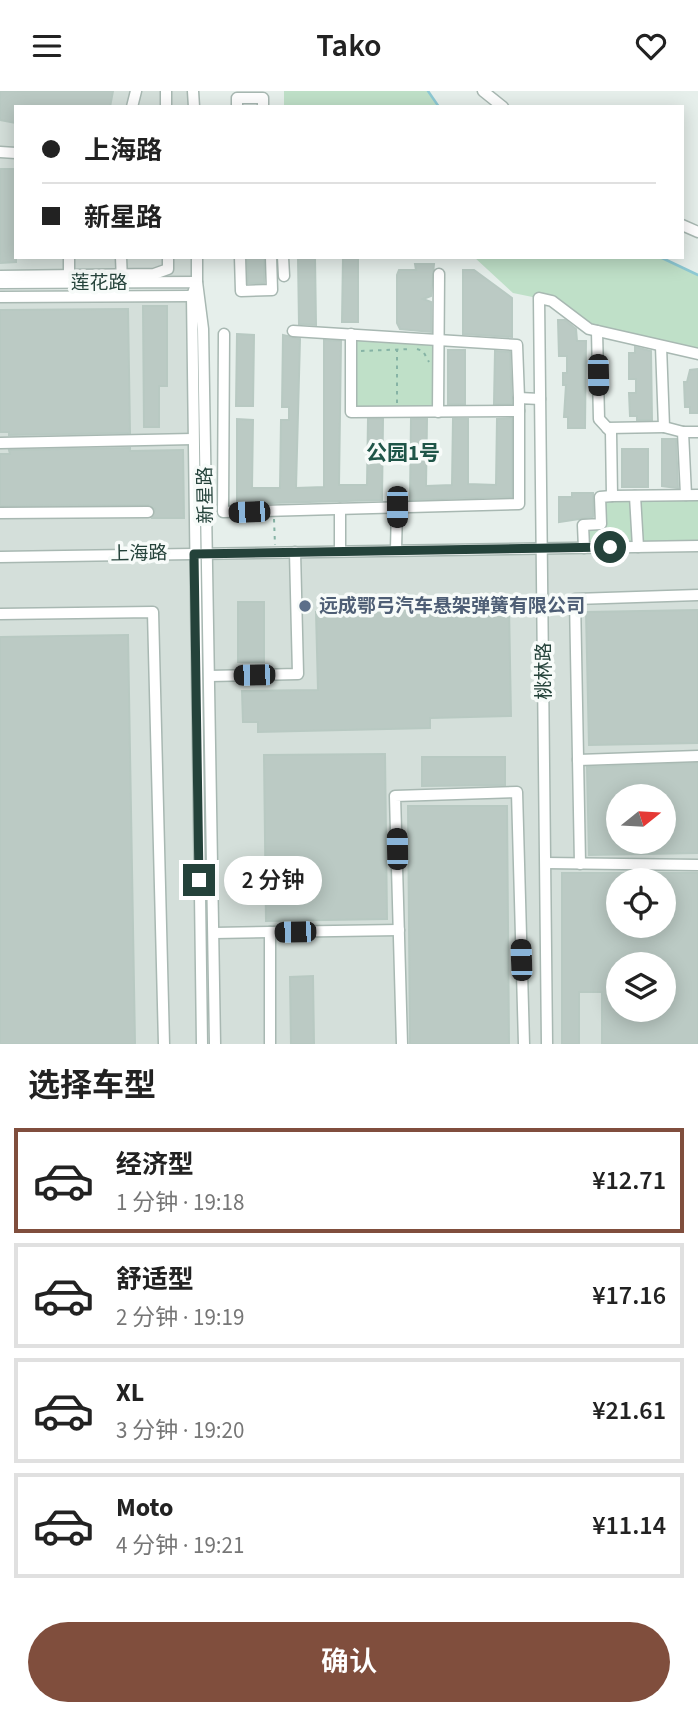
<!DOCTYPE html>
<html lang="zh">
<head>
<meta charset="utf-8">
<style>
  :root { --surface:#fff; --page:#f6f6f6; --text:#222; --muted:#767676; --line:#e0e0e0; --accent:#804e3d }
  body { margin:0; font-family:"Source Sans 3","Noto Sans SC",sans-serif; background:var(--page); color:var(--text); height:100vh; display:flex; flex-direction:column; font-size:26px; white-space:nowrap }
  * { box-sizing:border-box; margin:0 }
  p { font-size:23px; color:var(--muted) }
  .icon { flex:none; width:38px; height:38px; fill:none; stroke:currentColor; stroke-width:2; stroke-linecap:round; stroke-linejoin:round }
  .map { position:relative; height:953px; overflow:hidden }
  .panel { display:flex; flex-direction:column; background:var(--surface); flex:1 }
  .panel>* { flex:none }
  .guide { position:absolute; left:14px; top:14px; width:670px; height:154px; border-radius:0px; box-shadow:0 4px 18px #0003; display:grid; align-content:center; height:154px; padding:0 28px; background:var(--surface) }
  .needle { width:46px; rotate:72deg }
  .fabs { position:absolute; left:606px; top:693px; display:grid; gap:14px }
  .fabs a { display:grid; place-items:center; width:70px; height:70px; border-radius:50%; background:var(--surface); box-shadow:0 4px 18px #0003; font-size:35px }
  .end { position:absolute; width:32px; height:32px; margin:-16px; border:9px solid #24423a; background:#fff; box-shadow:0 0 0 4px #fff }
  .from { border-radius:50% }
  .bubble { position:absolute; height:49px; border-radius:24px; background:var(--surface); box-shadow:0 4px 18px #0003; font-size:23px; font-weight:600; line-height:49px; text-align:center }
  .car { position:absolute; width:21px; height:42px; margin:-21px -10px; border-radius:9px; box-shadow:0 0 5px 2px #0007; background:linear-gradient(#222 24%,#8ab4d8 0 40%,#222 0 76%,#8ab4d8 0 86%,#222 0) }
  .guide b { display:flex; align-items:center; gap:24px; height:66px; font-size:26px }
  .guide b+b { border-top:2px solid var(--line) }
  .guide i { width:18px; height:18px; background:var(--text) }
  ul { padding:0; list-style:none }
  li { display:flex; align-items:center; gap:21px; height:105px; margin:0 14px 10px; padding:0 14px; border:4px solid var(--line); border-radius:0px }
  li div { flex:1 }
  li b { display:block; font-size:26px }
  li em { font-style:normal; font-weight:600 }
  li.current { border-color:var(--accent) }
  li>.icon { width:63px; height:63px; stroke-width:1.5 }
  h2 { padding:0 28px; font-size:32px; line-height:84px }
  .action { display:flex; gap:14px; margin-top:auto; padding:14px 28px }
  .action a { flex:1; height:80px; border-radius:42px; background:var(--accent); color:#fff; font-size:28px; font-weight:600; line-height:80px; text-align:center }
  header { display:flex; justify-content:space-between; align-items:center; height:91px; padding:0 28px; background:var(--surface); font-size:32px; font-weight:600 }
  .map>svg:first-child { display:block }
  .built { fill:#d4dfda; fill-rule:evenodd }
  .green { fill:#bfe0c8 }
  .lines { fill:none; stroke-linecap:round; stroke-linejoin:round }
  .stream { stroke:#8ec9d4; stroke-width:2.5 }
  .building { fill:#bbcac4; stroke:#b8c9c2; stroke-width:2; fill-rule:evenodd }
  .minor-casing { stroke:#a8b8b2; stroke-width:13 }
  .path { stroke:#86b3a5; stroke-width:2; stroke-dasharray:3.5 5; stroke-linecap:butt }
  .minor { stroke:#fff; stroke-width:10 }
  .route { stroke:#24423a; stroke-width:9 }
  .service-dot { fill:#5c6f8a; stroke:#f7fbf9; stroke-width:2.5 }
  .labels { text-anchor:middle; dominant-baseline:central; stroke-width:7; stroke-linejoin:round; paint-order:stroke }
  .street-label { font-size:19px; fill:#24423a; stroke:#f7fbf9 }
  .service-label { font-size:19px; font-weight:bold; fill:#4e5e75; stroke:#f7fbf9; text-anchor:start }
  .neighbourhood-label { font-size:21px; font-weight:bold; fill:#1f5548; stroke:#f7fbf9 }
</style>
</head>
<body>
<header><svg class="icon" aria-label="menu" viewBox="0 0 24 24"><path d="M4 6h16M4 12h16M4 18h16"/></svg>Tako<svg class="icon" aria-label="heart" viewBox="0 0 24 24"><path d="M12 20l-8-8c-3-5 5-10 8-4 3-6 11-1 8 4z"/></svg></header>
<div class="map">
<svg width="698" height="953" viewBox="0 0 698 953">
  <rect width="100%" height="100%" fill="#e6efeb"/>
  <g class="built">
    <polygon points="0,0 193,0 193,16 16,16 16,166 197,166 197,191 0,187"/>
    <polygon points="189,205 202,953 0,953 0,206"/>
    <path d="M698 455V953H215L207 462ZM618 705H663V751H618ZM618 789H663V835H618ZM618 873H663V919H618Z"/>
  </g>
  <g class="green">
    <polygon points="284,0 428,0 439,16 284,16"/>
    <polygon points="474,166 660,166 698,184 698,263 589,238 552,210 513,202"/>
    <polygon points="351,243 439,249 438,321 351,321"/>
    <polygon points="698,404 698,455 584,457 583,434 601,433 600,406"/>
  </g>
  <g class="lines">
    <g class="stream">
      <polyline points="428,0 439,16"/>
      <polyline points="660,166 698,184"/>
    </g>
  </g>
  <g class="building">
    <polygon points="0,0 113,0 110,16 16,16 16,32 0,29"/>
    <polygon points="0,78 16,78 16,171 0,172"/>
    <polygon points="247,166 264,166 264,192 248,192"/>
    <polygon points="298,166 315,166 316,234 299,233"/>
    <polygon points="343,166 358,166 358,231 342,231"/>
    <polygon points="415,173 434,173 431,205 423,208 431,211 431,241 400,238 397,232 397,184 399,179 416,179"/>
    <polygon points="463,179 474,179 512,207 512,246 463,243"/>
    <polygon points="143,215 167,215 167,295 159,295 159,336 144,336"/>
    <polygon points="128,218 130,342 9,344 9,341 0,341 0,219"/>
    <polygon points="558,229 565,229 576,238 577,250 586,250 585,337 568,337 568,326 564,326 566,294 563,294 563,282 567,282 567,265 559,265"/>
    <polygon points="237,243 254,244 253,315 236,315"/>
    <polygon points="283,244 300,248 296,397 324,396 324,249 341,250 339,394 367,394 368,328 383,328 382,409 237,413 237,328 253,329 252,397 280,397 281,329 289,329 289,316 282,316"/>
    <polygon points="635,256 651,260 652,329 637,329 637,325 630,325 629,302 636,302 636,288 629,288 629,262 635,262"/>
    <rect x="448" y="259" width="17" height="54"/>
    <polygon points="495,260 510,261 512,313 494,313"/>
    <polygon points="698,278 698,322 690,322 690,316 685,316 684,291 687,291 690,279"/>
    <polygon points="512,327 512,406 410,409 411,328 427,328 426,395 452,394 453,328 468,328 468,393 496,394 497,328"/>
    <polygon points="662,348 676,348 678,397 662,395"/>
    <polygon points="130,357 130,360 183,359 184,427 152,427 155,418 148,414 0,415 0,363 10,363 9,359"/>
    <rect x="622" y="358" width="26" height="38"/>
    <polygon points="572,402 593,402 593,426 559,431 559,406 572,406"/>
    <rect x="238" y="511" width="26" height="60"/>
    <polygon points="509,516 511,625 430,627 430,637 258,641 258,631 243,631 242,600 318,599 316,521"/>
    <polygon points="698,519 698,652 589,654 586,521"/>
    <polygon points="128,544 135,953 0,953 0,546"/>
    <polygon points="385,663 387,828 266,830 264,664"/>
    <polygon points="422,666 505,666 505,694 422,695"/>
    <path d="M698 672V762L589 764 587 676ZM618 705H663V751H618Z"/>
    <polygon points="408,715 507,715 509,953 410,953"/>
    <path d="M562 782H698V953H602V901H579V953H562ZM618 789H663V835H618ZM618 873H663V919H618Z"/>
    <polygon points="313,885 314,953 291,953 290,886"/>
  </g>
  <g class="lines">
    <g class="minor-casing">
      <g id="minor">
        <polyline points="166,0 166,16"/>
        <polyline points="193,0 194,16"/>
        <polyline points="483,0 503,16"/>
        <polyline points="132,16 136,0"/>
        <polyline points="237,16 237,7 263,7 263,16"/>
        <polyline points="0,61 16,62"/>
        <polyline points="682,134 698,141"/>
        <polyline points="69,166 69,190"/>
        <polyline points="121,166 122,190"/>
        <polyline points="197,166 197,191 192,205 202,953"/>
        <polyline points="240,166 241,200 272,199 271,166"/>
        <polyline points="283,166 284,185"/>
        <polyline points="0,185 154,183 168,178 168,166"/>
        <polyline points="0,192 197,191 203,238 215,953"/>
        <polyline points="0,206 192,205"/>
        <polyline points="293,240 517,254 519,307"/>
        <polyline points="597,240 599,328 611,341 612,405 698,404"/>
        <polyline points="224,243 223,421 519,413 519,307 540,308"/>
        <polyline points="351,243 351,321 519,320"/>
        <polyline points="661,255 664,336 683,341 686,404"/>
        <polyline points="438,321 439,183"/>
        <polyline points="607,337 664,336"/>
        <polyline points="683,341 698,341"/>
        <polyline points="0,352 193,348"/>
        <polyline points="635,405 638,456"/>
        <polyline points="0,422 148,421"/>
        <polyline points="584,457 583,434 601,433 600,406 612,405"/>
        <polyline points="396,459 397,416"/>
        <polyline points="340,460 340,418"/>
        <polyline points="0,466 698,455"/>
        <polyline points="0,523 153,521 164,953"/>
        <polyline points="209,585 298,583 295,461"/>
        <polyline points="578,669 698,665"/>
        <polyline points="546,772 698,774"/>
        <polyline points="580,773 575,508 698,504"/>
        <polyline points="270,841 270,953"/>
        <polyline points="214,842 399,839"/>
        <polyline points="402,953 395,705 517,701 524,953"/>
        <polyline points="547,953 539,207 552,210 589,238 698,263"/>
      </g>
    </g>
    <g class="path">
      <polyline points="417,258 423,260 429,271"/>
      <polyline points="361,260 411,258"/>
      <polyline points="397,312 397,258"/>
      <polyline points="274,428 275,454"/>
    </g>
    <use href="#minor" class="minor"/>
  </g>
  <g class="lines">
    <polyline class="route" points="199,789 194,463 610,456"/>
  </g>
  <circle class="service-dot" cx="305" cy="515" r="7"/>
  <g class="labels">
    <g class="street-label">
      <text x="99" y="192">莲花路</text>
      <text transform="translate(206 404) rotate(-91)">新星路</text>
      <text transform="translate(139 463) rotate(-1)">上海路</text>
      <text transform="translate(544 580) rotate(-90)">桃林路</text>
    </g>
    <g class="service-label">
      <text x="319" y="515">远成鄂弓汽车悬架弹簧有限公司</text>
    </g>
    <g class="neighbourhood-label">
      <text x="403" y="362">公园1号</text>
    </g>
  </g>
</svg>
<div class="fabs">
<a><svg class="needle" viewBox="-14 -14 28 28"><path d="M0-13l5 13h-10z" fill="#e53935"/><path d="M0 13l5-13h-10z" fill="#767676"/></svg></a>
<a><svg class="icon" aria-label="locate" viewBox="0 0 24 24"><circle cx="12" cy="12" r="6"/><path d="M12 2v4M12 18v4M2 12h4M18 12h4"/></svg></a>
<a><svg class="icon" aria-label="layers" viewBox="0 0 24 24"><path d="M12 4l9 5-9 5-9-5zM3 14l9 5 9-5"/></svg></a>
</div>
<i class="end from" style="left:610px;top:456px"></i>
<i class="end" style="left:199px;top:789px"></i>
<div class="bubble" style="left:224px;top:765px;width:98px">2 分钟</div>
<i class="car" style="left:598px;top:284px;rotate:179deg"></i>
<i class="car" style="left:397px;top:416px;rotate:180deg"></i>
<i class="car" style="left:249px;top:421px;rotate:268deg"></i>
<i class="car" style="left:254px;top:584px;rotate:269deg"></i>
<i class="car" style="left:397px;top:758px;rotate:359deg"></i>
<i class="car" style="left:295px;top:841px;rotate:269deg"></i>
<i class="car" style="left:521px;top:869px;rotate:358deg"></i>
<div class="guide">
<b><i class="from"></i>上海路</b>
<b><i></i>新星路</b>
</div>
</div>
<section class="panel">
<h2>选择车型</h2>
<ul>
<li class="current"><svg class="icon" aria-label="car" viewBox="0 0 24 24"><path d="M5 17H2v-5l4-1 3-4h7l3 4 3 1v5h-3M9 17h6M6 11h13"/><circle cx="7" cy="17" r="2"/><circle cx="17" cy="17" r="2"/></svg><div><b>经济型</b><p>1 分钟 · 19:18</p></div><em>¥12.71</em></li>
<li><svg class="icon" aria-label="car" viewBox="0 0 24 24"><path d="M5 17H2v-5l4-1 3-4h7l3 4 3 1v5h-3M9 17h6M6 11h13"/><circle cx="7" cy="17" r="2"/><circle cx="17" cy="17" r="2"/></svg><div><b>舒适型</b><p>2 分钟 · 19:19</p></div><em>¥17.16</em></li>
<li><svg class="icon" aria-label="car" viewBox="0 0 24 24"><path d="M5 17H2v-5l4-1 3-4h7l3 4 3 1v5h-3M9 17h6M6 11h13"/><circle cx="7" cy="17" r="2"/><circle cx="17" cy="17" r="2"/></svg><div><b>XL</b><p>3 分钟 · 19:20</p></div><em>¥21.61</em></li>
<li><svg class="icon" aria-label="car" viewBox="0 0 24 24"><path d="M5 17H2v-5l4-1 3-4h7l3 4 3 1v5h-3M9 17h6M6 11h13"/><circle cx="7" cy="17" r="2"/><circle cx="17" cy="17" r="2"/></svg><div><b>Moto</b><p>4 分钟 · 19:21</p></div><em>¥11.14</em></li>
</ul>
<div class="action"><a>确认</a></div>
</section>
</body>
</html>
